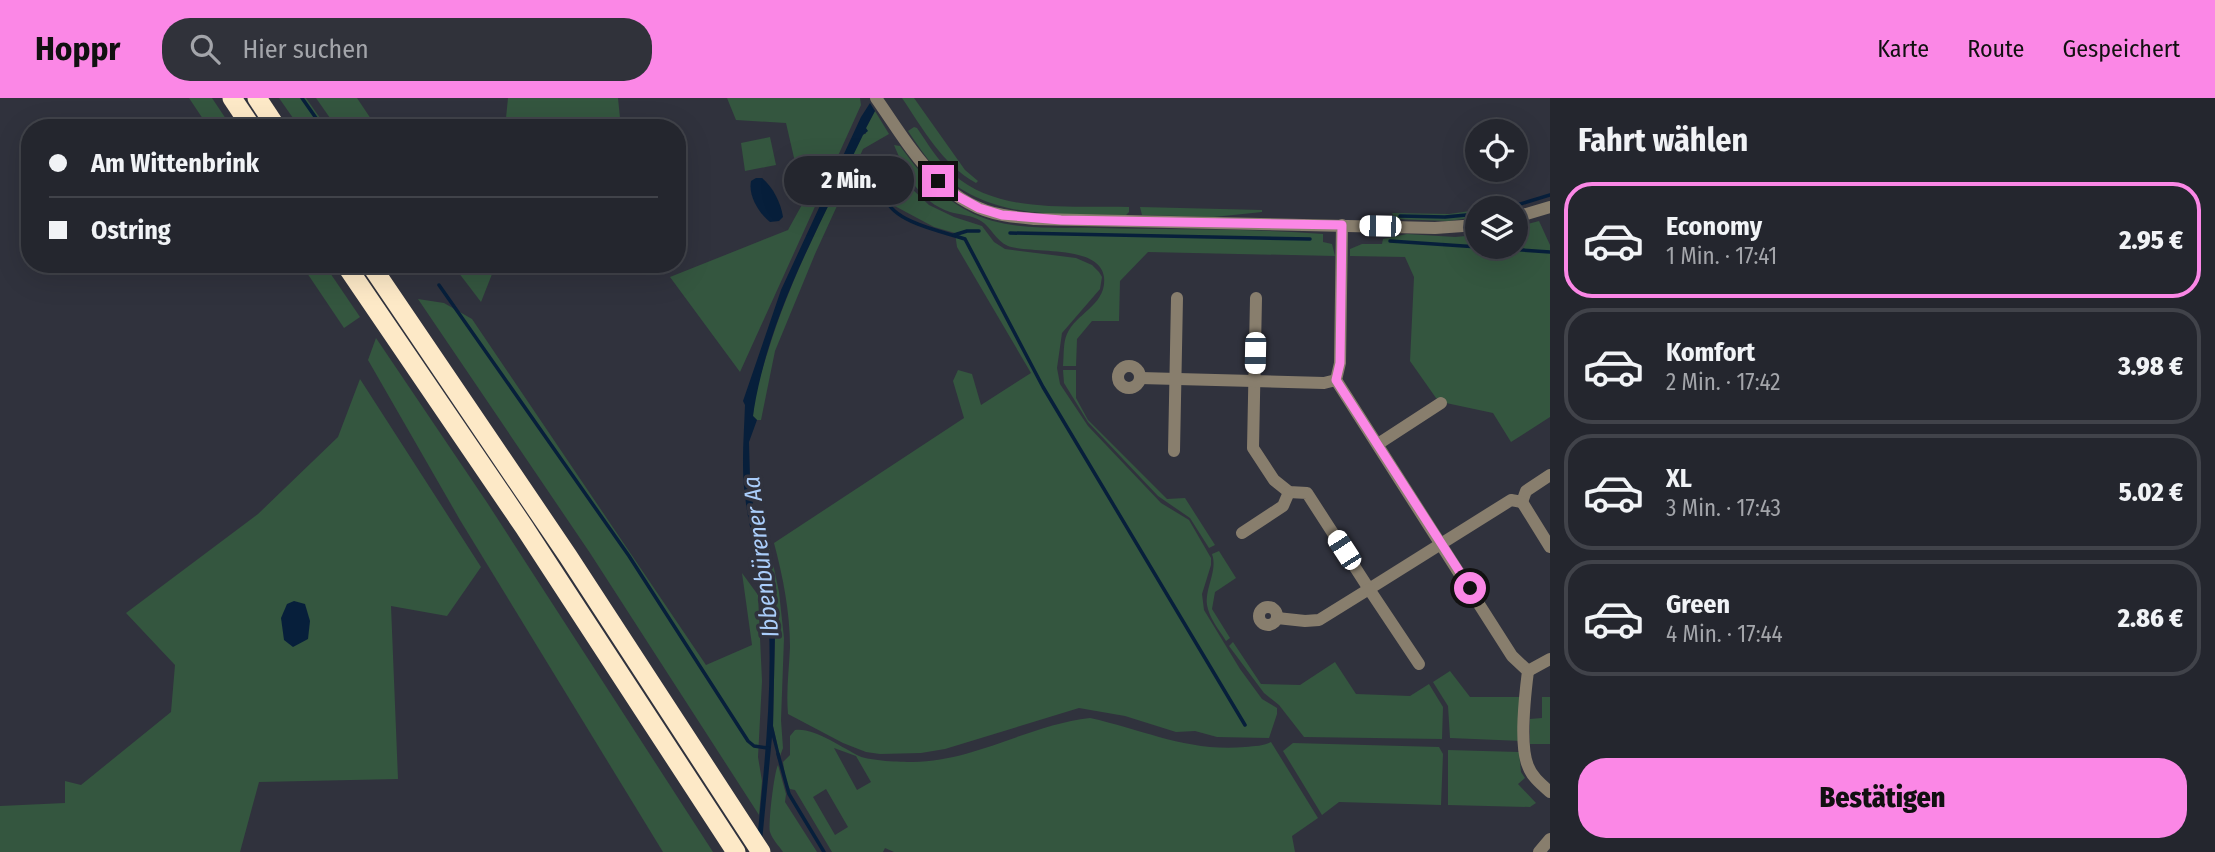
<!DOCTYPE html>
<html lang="de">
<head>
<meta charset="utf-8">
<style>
  :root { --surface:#24262e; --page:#30323a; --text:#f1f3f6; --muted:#a3a5aa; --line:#41434a; --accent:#fb87e6 }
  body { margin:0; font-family:"Fira Sans Condensed",sans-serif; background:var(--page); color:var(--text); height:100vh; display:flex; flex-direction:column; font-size:26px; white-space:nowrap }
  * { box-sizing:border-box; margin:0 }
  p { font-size:23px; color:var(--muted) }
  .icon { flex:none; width:38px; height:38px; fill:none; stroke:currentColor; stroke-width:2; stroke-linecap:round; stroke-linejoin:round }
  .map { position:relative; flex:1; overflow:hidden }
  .sheet { display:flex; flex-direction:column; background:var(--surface); width:665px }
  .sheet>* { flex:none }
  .guide { position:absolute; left:21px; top:21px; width:665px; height:154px; border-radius:28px; box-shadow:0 7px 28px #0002,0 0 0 2px var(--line); display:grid; align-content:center; height:154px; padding:0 28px; background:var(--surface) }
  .tools { position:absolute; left:1465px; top:21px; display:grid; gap:14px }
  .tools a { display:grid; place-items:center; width:63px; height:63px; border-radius:50%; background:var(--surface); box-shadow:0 7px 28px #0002,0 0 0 2px var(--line); font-size:35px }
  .end { position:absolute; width:32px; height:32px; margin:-16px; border:9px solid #fb87e6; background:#111; box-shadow:0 0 0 4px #111 }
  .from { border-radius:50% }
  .bubble { position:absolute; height:49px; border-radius:24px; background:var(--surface); box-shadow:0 7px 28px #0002,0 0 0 2px var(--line); font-size:23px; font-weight:800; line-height:49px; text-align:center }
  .car { position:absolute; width:21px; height:42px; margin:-21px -10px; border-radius:9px; box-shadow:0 0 5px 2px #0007; background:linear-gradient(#fff 24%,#345 0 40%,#fff 0 76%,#345 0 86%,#fff 0) }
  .guide b { display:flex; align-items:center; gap:24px; height:66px; font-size:26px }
  .guide b+b { border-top:2px solid var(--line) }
  .guide i { width:18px; height:18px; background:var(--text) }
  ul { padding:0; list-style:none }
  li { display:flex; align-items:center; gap:21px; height:116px; margin:0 14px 10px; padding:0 14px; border:4px solid var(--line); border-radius:28px }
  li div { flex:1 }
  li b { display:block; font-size:26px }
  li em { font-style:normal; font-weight:800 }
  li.selected { border-color:var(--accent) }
  li>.icon { width:63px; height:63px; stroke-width:1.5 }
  h2 { padding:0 28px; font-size:32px; line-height:84px }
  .button { display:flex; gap:14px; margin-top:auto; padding:14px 28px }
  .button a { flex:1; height:80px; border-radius:28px; background:var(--accent); color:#111; font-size:28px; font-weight:800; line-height:80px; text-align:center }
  header { display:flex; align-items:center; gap:42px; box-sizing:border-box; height:98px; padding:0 35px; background:var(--accent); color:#111 }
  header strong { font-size:33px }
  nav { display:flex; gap:38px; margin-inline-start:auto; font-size:24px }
  .search { width:490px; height:63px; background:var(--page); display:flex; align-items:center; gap:18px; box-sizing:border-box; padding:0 24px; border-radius:28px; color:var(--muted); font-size:26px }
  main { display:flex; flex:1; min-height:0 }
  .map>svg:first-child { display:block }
  .green { fill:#34563f; fill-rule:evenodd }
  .water { fill:#071f3b }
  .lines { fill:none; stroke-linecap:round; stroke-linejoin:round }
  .stream { stroke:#071f3b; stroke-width:3.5 }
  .minor { stroke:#887e6d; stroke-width:12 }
  .highway { stroke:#fde9c7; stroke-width:19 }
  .route { stroke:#fb87e6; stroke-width:9 }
  .labels { text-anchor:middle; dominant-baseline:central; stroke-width:7; stroke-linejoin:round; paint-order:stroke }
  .water-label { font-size:24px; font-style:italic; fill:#aacdfa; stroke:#30323d }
</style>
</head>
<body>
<header>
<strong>Hoppr</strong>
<div class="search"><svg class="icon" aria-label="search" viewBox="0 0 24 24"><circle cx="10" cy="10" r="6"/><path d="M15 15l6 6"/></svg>Hier suchen</div>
<nav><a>Karte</a><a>Route</a><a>Gespeichert</a></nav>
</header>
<main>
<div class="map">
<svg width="1550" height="754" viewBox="0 0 1550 754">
  <rect width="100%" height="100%" fill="#30323d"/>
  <g class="green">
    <polygon points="189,0 212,0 232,30 209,30"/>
    <polygon points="279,0 306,0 327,30 300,30"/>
    <polygon points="316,0 357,0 377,30 337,30"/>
    <polygon points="508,0 618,0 621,30 505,30"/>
    <polygon points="727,0 860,0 861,7 740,274 670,179 788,132 804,103 786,25 736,22"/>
    <path d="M902 0H914L965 72 978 83 976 85C942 66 923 31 902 0Z"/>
    <path d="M875 13 889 36 863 51 815 156 775 253 761 322H757L753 318C754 295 762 272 769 250 792 175 830 106 863 36H866V30Z"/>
    <path d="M914 29 917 30C928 46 938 63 953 76 999 117 1072 107 1129 109V114L1126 117C1059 116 989 123 937 72 926 60 917 46 908 33Z"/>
    <polygon points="770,39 776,67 745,73 741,45"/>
    <path d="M894 47 900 48C919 74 938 97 968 113 1006 134 1056 129 1099 130 1173 132 1249 130 1323 136V144L1332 146 1335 158 1148 154 1120 183 1119 223H1092L1077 241 1076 268H1063C1064 258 1063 244 1067 236 1076 215 1107 207 1104 179 1100 146 1031 156 1008 148 996 143 991 129 981 123 972 117 960 117 950 114 918 103 906 75 894 47Z"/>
    <path d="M893 79H905L911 90 929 107 954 119 982 128 994 144 1005 151 1076 160 1092 167 1099 174 1102 179 1100 191 1062 235 1057 270 1060 286 1088 328 1161 405 1189 422 1211 460V467L1202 496 1204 512 1240 571 1262 601 1277 610V616L1269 640 1217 639 1195 633 1176 634 1125 618 1079 610 945 651 921 655 880 656 866 654 843 645 788 616C786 594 789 572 790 549 790 514 783 479 774 445L964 320 953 283 958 272 972 276 981 307 1031 275 957 149 955 135 934 129 891 106 888 94Z"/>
    <polygon points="1140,109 1262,112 1262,114 1214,119 1142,117"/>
    <polygon points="1477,112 1477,119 1448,123 1395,121 1392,115 1449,116"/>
    <polygon points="1539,123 1550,147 1550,319 1511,344 1493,315 1446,305 1436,300 1410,263 1414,179 1405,159 1350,158 1350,151 1362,146 1382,146 1383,141 1407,136 1455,139 1477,137 1477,149 1516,149 1516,129"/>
    <polygon points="301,166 324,166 360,219 344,230"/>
    <polygon points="452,166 496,166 481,204"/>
    <polygon points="418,201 444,205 472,221 706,567 752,547 742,475 758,497 762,583 758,659 762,683 759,717 590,455"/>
    <polygon points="376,240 488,406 713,754 663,754 460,422 368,262"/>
    <polygon points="1063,272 1076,272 1076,300 1088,322 1167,401 1185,400 1215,447 1209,450 1190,420 1158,398 1088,324 1064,285"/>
    <polygon points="360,281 481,469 447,518 391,508 398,681 259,684 240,754 0,754 0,708 65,705 65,683 81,687 171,614 175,567 126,515 258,416 338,339"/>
    <polygon points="769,447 779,494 784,540 781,622 783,650 780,658 773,628 775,535 773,509 769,481 761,449"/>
    <path d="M1219 453 1236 480 1215 494 1212 511 1230 540 1226 543C1220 533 1209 520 1207 507 1205 489 1218 473 1212 456Z"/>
    <polygon points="1233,544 1261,586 1300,587 1335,564 1356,596 1410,598 1429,586 1443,609 1442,641 1304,639 1279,607 1264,595 1229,548"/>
    <polygon points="1450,573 1470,599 1519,599 1522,643 1450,640 1448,608 1433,584"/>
    <polygon points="1542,599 1550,599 1550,646 1530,646 1530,621 1542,620"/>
    <path d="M1090 620C1145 632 1187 654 1245 649 1255 648 1264 648 1271 644L1318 720 1292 738 1295 754H894L885 750 883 754H832L795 692 790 691 786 684 783 664 790 657V638L795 632C813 629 843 650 859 658 871 663 900 664 913 664 975 663 1029 627 1090 620ZM834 650 856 658 871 684 857 692ZM826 691 848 729 835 737 813 699Z"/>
    <polygon points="1293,645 1439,649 1443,656 1441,707 1339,704 1322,717 1283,653"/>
    <polygon points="1448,652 1519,654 1521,674 1525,680 1518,686 1536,705 1530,709 1448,707"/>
    <path d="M778 667 786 696 785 704 817 754H783C779 748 772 741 770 734 768 727 774 674 778 667Z"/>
  </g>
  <g class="water">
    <path d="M870 5 875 13 866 30 868 33 863 37C821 125 770 214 754 311L753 318 757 322 749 344 750 380 755 423 769 481 773 509 775 535 773 628 780 658 778 661 772 639 761 754H756C763 679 772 605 769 530 767 485 750 443 745 398 741 368 744 337 745 307L743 303 781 192 861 19Z"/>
    <path d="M756 80H762C773 89 781 105 783 119L779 123 770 124C759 115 748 98 751 83Z"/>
    <polygon points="294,503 305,506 310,523 308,541 293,549 284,542 281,520 287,506"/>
  </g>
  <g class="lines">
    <g class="stream">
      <polyline points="302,0 323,30"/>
      <path d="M883 59 891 73C890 82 884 92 886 101 894 125 945 134 965 141L1043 289 1245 627"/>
      <polyline points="1507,110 1550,97"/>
      <polyline points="1400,118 1445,119 1477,116"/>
      <polyline points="1010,135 1310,141"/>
      <polyline points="954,137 967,133 979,133"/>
      <polyline points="1390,143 1550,154"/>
      <polyline points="423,166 429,175"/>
      <polyline points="439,187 629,458 748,643 754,648 768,650"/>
      <polyline points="778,656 789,696 824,754"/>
    </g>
    <g class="minor">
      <path d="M876 0C909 47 940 106 1003 117 1014 119 1025 120 1035 121L1435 130 1477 127"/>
      <polyline points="1516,119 1550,109"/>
      <path d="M1342 127 1340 265 1336 282 1512 558 1528 573C1525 597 1519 647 1528 668 1532 679 1541 686 1550 694"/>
      <polyline points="1256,200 1253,350 1274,382 1289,394 1307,395 1369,491 1511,402 1522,404 1526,393 1550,377"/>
      <circle cx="1129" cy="279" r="11"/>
      <polyline points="1140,280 1324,285 1336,282"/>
      <polyline points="1378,346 1441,305"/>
      <polyline points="1174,353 1177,200"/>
      <polyline points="1522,404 1550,449"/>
      <polyline points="1242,435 1283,408 1289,394"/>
      <circle cx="1268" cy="518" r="9"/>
      <polyline points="1277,520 1305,523 1319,522 1369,491 1419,566"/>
      <polyline points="1528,573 1550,561"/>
      <polyline points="1539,754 1550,741"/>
    </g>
    <g class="highway">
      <polyline points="232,0 252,30"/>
      <polyline points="257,0 277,30"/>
      <polyline points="345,166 524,429 736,754"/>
      <polyline points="370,166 568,458 761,754"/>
    </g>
  </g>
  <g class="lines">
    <polyline class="route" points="938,83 959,99 979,110 1002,117 1061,122 1342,127 1340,265 1336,282 1470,490"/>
  </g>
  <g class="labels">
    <g class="water-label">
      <text transform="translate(761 459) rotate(-97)">Ibbenbürener Aa</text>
    </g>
  </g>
</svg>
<div class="tools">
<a><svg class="icon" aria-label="locate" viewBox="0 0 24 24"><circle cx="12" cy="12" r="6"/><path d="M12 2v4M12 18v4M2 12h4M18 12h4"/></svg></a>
<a><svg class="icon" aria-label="layers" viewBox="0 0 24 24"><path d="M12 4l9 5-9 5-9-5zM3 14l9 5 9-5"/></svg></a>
</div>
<i class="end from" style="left:1470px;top:490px"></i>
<i class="end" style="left:938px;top:83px"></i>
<div class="bubble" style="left:784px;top:58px;width:130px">2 Min.</div>
<i class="car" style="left:1380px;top:128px;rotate:271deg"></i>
<i class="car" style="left:1255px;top:255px;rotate:181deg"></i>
<i class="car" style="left:1344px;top:452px;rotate:327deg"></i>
<div class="guide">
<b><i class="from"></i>Am Wittenbrink</b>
<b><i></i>Ostring</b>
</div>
</div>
<section class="sheet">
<h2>Fahrt wählen</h2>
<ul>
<li class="selected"><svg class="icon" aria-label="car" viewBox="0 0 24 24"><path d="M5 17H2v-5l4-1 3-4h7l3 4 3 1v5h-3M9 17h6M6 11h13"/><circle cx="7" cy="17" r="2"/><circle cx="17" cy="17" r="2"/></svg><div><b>Economy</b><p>1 Min. · 17:41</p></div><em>2.95 €</em></li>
<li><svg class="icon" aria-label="car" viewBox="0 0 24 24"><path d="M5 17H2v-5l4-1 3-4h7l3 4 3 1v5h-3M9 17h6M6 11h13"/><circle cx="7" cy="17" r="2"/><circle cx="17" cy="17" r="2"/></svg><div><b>Komfort</b><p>2 Min. · 17:42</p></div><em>3.98 €</em></li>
<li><svg class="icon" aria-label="car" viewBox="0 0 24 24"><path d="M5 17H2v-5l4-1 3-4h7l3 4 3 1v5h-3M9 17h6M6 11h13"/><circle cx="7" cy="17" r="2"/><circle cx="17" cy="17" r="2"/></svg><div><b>XL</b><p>3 Min. · 17:43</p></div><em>5.02 €</em></li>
<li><svg class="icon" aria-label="car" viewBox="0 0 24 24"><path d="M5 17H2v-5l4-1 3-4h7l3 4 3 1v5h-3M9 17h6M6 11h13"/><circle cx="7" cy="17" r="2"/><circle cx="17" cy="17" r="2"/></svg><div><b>Green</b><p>4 Min. · 17:44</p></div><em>2.86 €</em></li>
</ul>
<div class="button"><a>Bestätigen</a></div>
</section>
</main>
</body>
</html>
